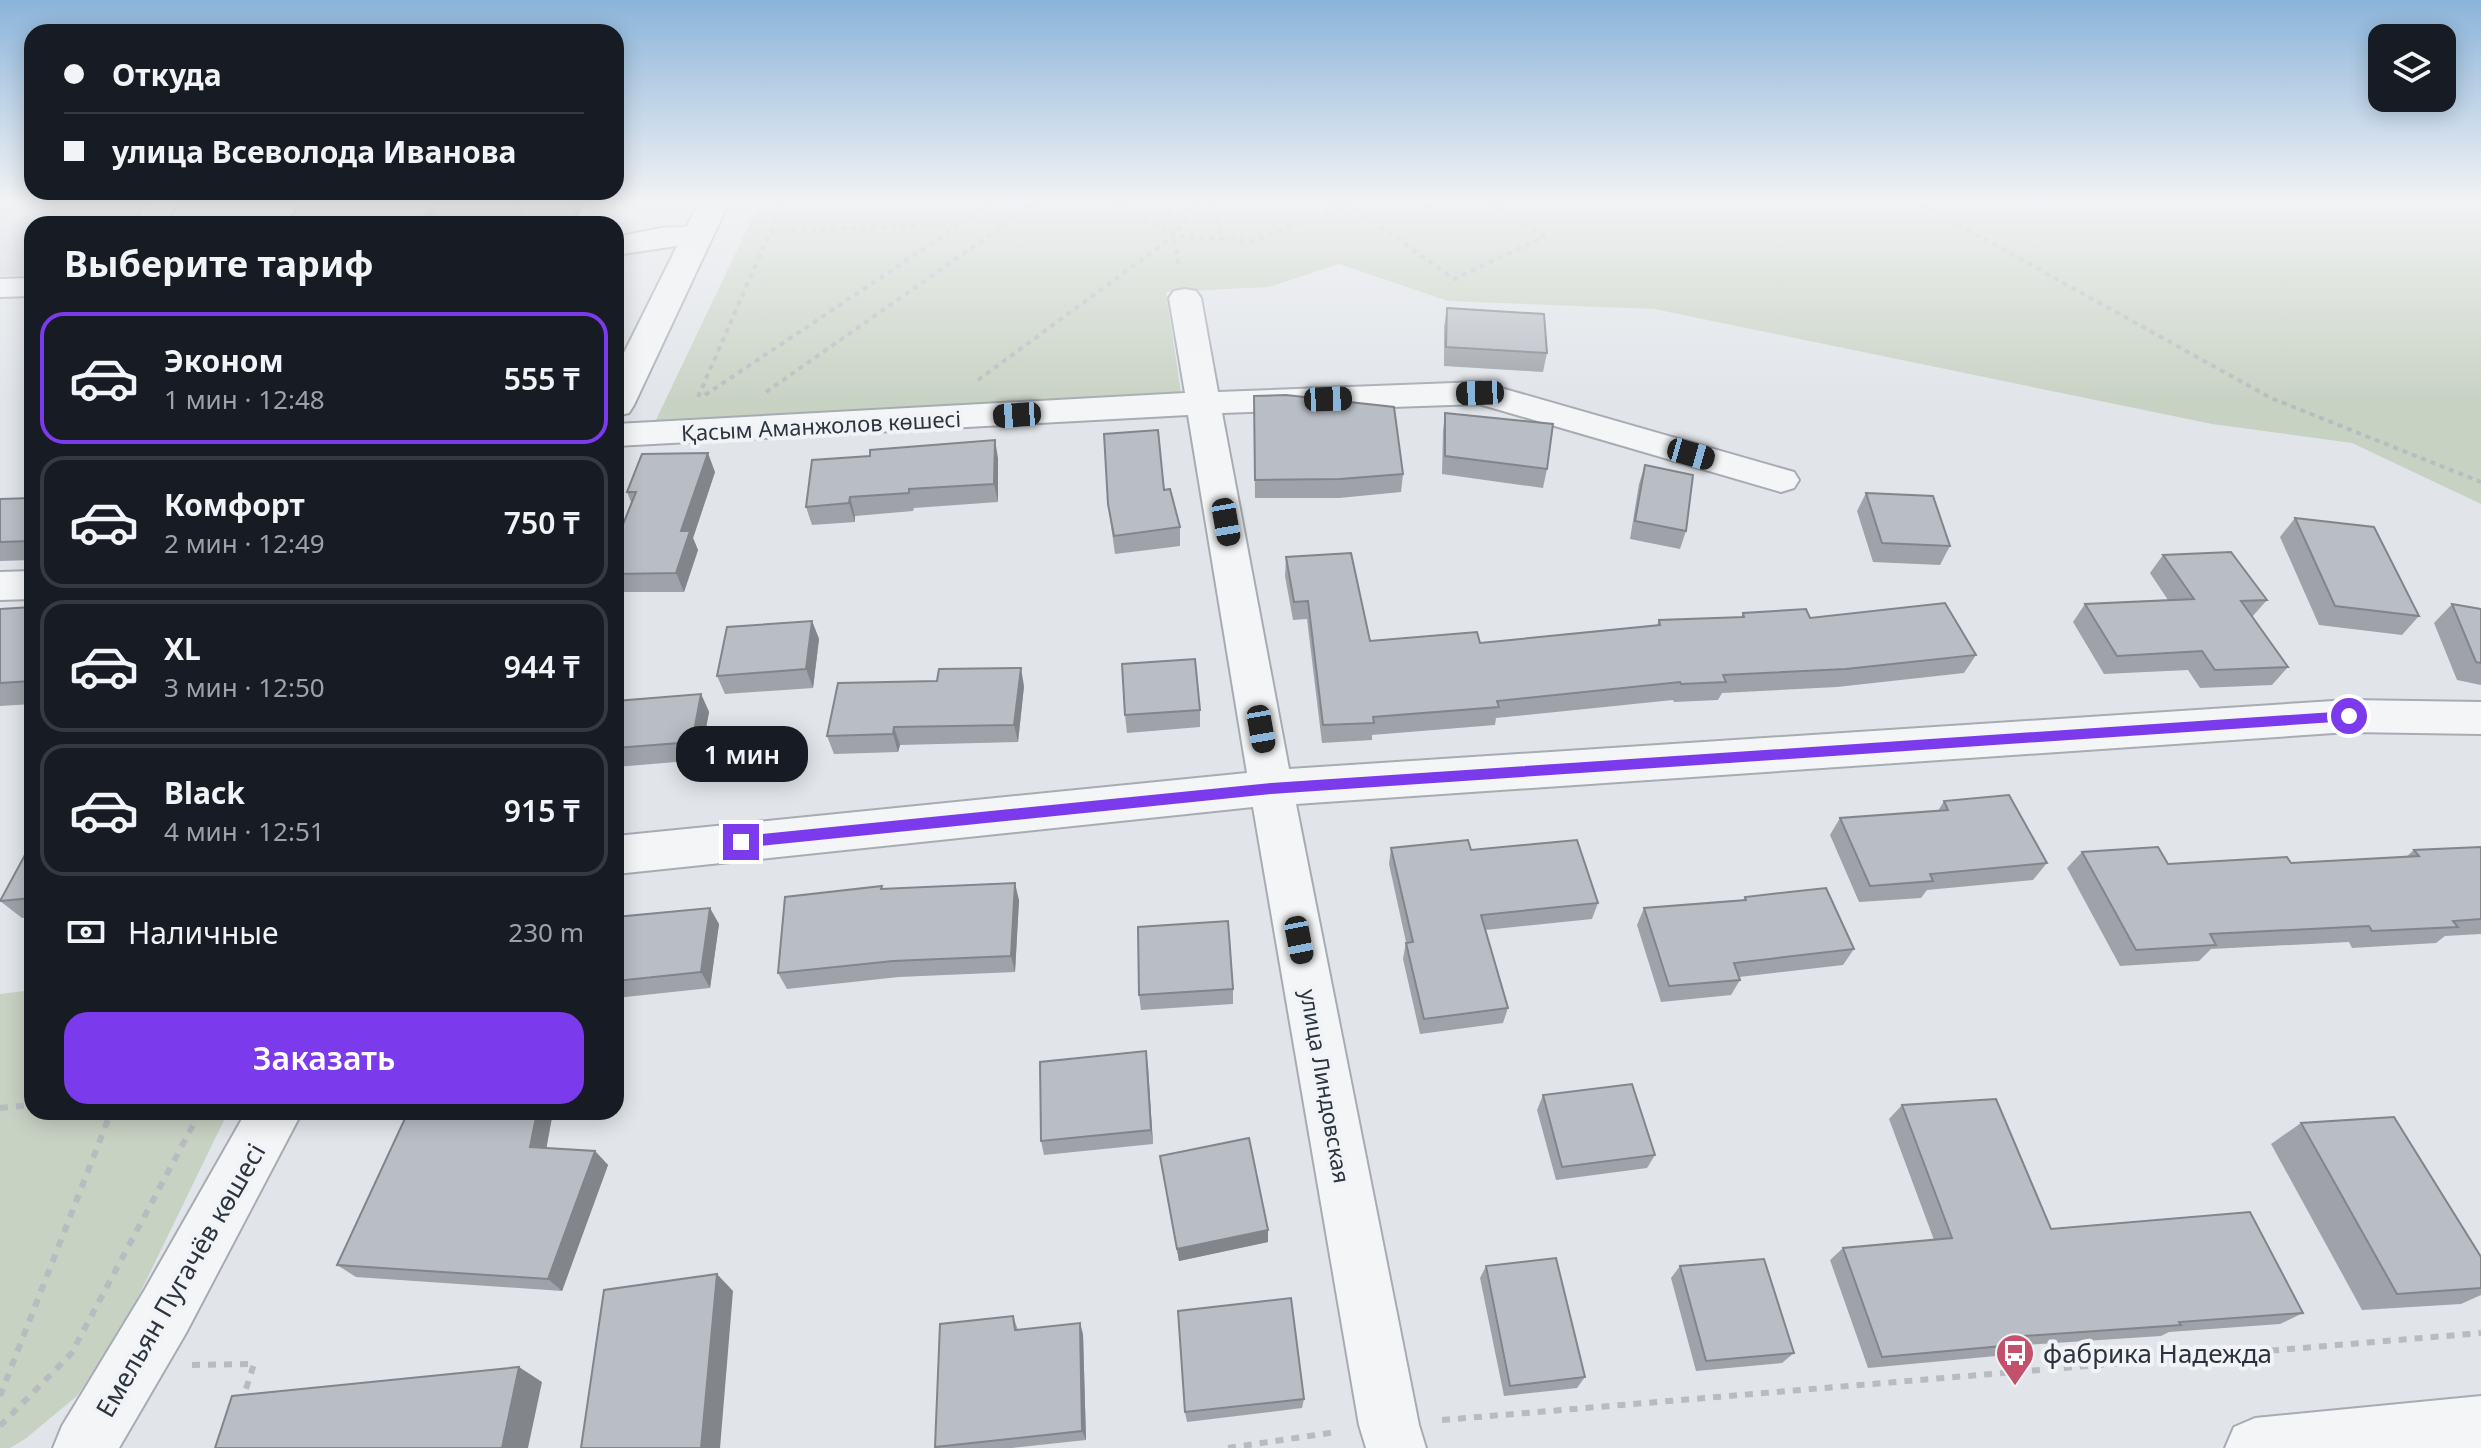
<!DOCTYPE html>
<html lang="ru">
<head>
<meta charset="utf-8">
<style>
  :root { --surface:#171b24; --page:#20242c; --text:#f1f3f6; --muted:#9ea1a6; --line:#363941; --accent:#7c3aed }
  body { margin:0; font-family:"Noto Sans",sans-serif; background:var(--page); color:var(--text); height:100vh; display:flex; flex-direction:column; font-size:30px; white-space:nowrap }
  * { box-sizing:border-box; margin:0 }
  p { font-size:26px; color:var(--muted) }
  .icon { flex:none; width:44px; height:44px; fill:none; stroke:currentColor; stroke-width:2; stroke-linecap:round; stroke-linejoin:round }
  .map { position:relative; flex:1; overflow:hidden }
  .drawer { position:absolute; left:24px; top:216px; width:600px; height:904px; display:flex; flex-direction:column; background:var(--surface); border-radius:24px; box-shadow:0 4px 20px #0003 }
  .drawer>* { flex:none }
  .guide { position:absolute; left:24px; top:24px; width:600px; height:176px; border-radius:24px; box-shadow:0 4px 20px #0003; display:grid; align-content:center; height:176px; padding:0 40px; background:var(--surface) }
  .controls { position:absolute; left:2368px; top:24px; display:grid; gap:16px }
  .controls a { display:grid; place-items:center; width:88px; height:88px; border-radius:16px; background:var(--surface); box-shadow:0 4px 20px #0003; font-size:40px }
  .end { position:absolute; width:36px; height:36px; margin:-18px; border:10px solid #7c3aed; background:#fff; box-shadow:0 0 0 4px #fff }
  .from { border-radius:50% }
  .bubble { position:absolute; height:56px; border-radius:24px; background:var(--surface); box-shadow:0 4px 20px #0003; font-size:26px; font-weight:600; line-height:56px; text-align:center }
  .car { position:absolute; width:24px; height:48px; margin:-24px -12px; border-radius:10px; box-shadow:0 0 6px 2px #0007; background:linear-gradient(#222 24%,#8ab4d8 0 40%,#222 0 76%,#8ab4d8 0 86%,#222 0) }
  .guide b { display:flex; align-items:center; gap:28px; height:76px; font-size:30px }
  .guide b+b { border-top:2px solid var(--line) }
  .guide i { width:20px; height:20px; background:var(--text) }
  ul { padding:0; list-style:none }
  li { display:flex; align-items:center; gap:24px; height:132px; margin:0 16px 12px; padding:0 24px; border:4px solid var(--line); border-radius:24px }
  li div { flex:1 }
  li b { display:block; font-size:30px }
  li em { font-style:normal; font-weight:600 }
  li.on { border-color:var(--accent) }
  li>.icon { width:72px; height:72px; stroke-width:1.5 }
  h2 { padding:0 40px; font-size:36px; line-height:96px }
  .pay { display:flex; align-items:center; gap:20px; height:88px; padding:0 40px; font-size:30px }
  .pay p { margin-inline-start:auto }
  .primary-button { display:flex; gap:16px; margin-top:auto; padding:16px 40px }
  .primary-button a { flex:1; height:92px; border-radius:24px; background:var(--accent); color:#fff; font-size:32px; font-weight:600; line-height:92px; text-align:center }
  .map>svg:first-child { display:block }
  .built { fill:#d0d4da }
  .green { fill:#c8d2c3 }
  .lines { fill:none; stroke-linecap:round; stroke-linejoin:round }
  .minor-casing { stroke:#a7acb3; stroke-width:4 }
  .tertiary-casing { stroke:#a7acb3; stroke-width:4 }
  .path-far1 { stroke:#b8bbc0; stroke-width:4; stroke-dasharray:5 5; stroke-linecap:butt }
  .path { stroke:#b8bbc0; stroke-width:6; stroke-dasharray:8 8; stroke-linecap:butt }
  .minor { fill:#f4f5f7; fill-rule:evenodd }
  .tertiary { fill:#f4f5f7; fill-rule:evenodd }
  .wall { fill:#9fa3a9 }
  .shaded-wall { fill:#82858a }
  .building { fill:#b9bec5; stroke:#82858a; stroke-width:2 }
  .route { fill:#7c3aed }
  .labels { text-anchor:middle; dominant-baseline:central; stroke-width:8; stroke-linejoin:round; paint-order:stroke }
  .street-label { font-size:22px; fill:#2b343f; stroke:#f1f3f6 }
  .near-street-label { font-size:26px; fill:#2b343f; stroke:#f1f3f6 }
  .near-poi-label { font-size:26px; fill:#2b343f; stroke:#f1f3f6; text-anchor:start }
</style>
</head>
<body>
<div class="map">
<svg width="2481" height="1448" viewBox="0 0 2481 1448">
  <rect width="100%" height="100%" fill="#e1e5e9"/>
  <polygon class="built" points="0,200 147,200 130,224 32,224 32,274 0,276"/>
  <g class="green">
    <polygon points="761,200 2481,200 2481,504 2352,443 2212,424 1654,309 1448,301 1339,264 1269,287 1166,292 1181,393 654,424"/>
    <polygon points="32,990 32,1112 228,1112 124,1326 77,1396 25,1439 10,1448 0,1448 0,994"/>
  </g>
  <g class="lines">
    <g class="minor-casing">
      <g id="minor">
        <polygon points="151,200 181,200 163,224 133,224"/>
        <polygon points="698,226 709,229 713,235 709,241 616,255 616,237 661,228"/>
        <polygon points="32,278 32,296 0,297 0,279"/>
        <polygon points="1185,289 1196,291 1201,298 1218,392 1480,382 1794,472 1799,480 1794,488 1781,492 1479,404 1222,413 1289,769 2349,700 2481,702 2481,734 2349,732 1296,804 1419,1425 1426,1448 1366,1448 1359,1425 1253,807 616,874 616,836 1247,773 1188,415 616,446 616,424 1185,393 1169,298 1174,291"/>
        <polygon points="32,571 32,599 0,600 0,572"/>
        <polygon points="2481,1396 2481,1448 2225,1448 2234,1427 2255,1418"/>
      </g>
    </g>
    <g class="tertiary-casing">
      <g id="tertiary">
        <polygon points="700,200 730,200 634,405 629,413 616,416 616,369"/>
        <polygon points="246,1112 302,1112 186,1333 119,1448 53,1448 62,1426 144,1291"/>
      </g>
    </g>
    <g class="path-far1">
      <polyline points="1109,200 1174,236 1253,241 1355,200"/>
      <polyline points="1167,200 1179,266"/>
      <polyline points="1213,200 1222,239"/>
      <polyline points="1419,200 1437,211"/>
      <polyline points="1914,200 2271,398 2481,482"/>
      <polyline points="1347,203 1454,279 1544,237 1486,200"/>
      <polyline points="771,232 960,224"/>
      <polyline points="978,380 1174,236 1196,200"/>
      <polyline points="766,392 1040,200"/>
      <polyline points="705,395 997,200"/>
      <polyline points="698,397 784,200"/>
    </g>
    <g class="path">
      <polyline points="0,1108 32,1105"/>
      <polyline points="192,1365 254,1364 243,1398"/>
      <polyline points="0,1396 111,1112"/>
      <polyline points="1442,1420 2481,1333"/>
      <polyline points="0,1426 71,1354 200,1112"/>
      <polyline points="1228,1448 1336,1432"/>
    </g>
    <use href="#minor" class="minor"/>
    <use href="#tertiary" class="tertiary"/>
  </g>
  <g class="wall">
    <polygon points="303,200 587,200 576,219 526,219 523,223 440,221"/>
    <polygon points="1447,308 1547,353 1543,372 1444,366 1444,327"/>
    <polygon points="1254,396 1403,474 1401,492 1339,498 1255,498"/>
    <polygon points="1445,413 1547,469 1543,488 1442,474 1443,431"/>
    <polygon points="998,458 998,502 914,508 913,511 855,516 855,522 812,525 806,507"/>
    <polygon points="1645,465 1686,531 1680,549 1630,539 1639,484"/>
    <polygon points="715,472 693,538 698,550 684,592 616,592 616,542 631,502 627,492"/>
    <polygon points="1164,490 1180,527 1180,546 1115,554 1108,504"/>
    <polygon points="1866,493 1950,546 1940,565 1873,562 1857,511"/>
    <polygon points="32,498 32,560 0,561 0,499"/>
    <polygon points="2295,518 2419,616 2402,635 2319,625 2280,537"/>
    <polygon points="2163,555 2267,600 2252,617 2288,667 2272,685 2200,688 2188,670 2104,674 2073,622 2085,604 2168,600 2150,573"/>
    <polygon points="1286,557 1370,641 1480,643 1657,625 1659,620 1741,617 1743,613 1810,618 1976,655 1964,673 1837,687 1722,693 1718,700 1674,702 1673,700 1496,718 1495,725 1372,735 1372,740 1322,743 1307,619 1293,620 1285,576"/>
    <polygon points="2452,604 2481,609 2481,685 2457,680 2434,623"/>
    <polygon points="32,607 32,704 0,706 0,609"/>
    <polygon points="812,621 819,639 813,688 725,694 717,676"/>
    <polygon points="1024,686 1018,742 900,745 898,752 834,754 827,736"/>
    <polygon points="701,694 709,712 700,760 616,767 616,701"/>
    <polygon points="1200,710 1200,727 1127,733 1125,715"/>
    <polygon points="1944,801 2047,863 2033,880 1927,890 1921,898 1859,902 1830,835 1840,818 1938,811"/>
    <polygon points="32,842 32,917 22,918 0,901"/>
    <polygon points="2481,847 2481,934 2445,936 2436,943 2352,948 2349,942 2211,949 2199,961 2120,966 2067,868 2082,852 2168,864 2291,863 2406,857 2414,850"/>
    <polygon points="1391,848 1471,850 1598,903 1592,919 1485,930 1508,1008 1503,1023 1420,1034 1403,959 1406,942 1389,864"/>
    <polygon points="882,889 1019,900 1015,972 899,977 787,989 778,973"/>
    <polygon points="1745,897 1854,949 1843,965 1739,977 1740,980 1731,995 1661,1002 1637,925 1644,908 1743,900"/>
    <polygon points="616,901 619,905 617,917 719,924 710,988 616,998"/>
    <polygon points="1233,989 1233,1004 1141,1010 1139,995"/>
    <polygon points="1146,1051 1153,1144 1044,1155 1041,1141"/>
    <polygon points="1543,1095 1655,1155 1647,1168 1556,1180 1537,1110"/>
    <polygon points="1902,1105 2051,1229 2303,1313 2280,1324 2169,1332 2161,1336 2011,1346 1996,1356 1868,1368 1830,1260 1843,1248 1934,1240 1889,1119"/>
    <polygon points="408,1112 553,1112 546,1148 595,1151 608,1165 562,1291 356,1277 337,1265"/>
    <polygon points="2301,1123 2481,1257 2481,1295 2461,1304 2362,1310 2271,1144"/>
    <polygon points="1160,1156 1268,1242 1179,1261"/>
    <polygon points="1486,1266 1585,1377 1577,1388 1504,1396 1480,1278"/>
    <polygon points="1680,1266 1794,1353 1782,1363 1696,1371 1671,1278"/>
    <polygon points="1013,1316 1018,1330 1083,1334 1086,1440 1012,1448 936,1448 935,1447"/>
    <polygon points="1304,1399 1302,1408 1187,1422 1185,1412"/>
  </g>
  <g class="shaded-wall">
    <polygon points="569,200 587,200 576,219 568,201"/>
    <polygon points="518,201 526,219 523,223 515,205"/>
    <polygon points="431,203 440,221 438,224 419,224"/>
    <polygon points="995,440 998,458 998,502 994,484"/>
    <polygon points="708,453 715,472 693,538 698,550 684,592 676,573 681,531"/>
    <polygon points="850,497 855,516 855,522 849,503"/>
    <polygon points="812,621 819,639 813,688 806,669"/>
    <polygon points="1021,668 1024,686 1018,742 1014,725"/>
    <polygon points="701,694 709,712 700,760 692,742"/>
    <polygon points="894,727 900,745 898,752 893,734"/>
    <polygon points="1015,883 1019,900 1015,972 1011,956"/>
    <polygon points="616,901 619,905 616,920"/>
    <polygon points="710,908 719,924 710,988 701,972"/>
    <polygon points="1146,1051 1148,1066 1153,1144 1151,1130"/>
    <polygon points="537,1112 553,1112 544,1161 530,1147"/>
    <polygon points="595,1151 608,1165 562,1291 548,1279"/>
    <polygon points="1268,1230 1268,1242 1179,1261 1177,1249"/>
    <polygon points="717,1274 733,1291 720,1448 701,1448"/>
    <polygon points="1080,1323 1083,1334 1086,1440 1082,1431"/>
    <polygon points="519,1367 542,1382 528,1448 502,1448"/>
  </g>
  <g class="building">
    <polygon points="303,200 569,200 568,201 518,201 515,205 431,203 419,224 286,224"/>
    <polygon points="1447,308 1544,314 1547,353 1446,347"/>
    <polygon points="1286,395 1394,407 1403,474 1340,479 1255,480 1254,396"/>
    <polygon points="1445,413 1553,424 1547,469 1445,456"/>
    <polygon points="1158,430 1164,490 1170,489 1180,527 1114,536 1108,504 1104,434"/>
    <polygon points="995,440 994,484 909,489 909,493 850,497 849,503 806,507 812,460 870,456 870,450"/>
    <polygon points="708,453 681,531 690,531 676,573 616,574 616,542 636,492 627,492 642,454"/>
    <polygon points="1645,465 1693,475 1686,531 1635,521"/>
    <polygon points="1866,493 1933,496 1950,546 1882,543"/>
    <polygon points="32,498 32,541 0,542 0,499"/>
    <polygon points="2295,518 2374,527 2419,616 2335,606"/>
    <polygon points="2231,552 2267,600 2241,601 2288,667 2215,670 2202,651 2117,656 2085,604 2194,599 2163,555"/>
    <polygon points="1351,553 1370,641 1477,632 1480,643 1660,625 1659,620 1744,617 1743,613 1806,609 1810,618 1945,603 1976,655 1846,669 1723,675 1726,682 1681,684 1680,682 1497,701 1499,707 1373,717 1374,723 1323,725 1308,601 1294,602 1286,557"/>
    <polygon points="2452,604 2481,609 2481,663 2476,662"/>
    <polygon points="32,607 32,681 0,683 0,609"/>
    <polygon points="812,621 806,669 717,676 727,627"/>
    <polygon points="1195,659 1200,710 1125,715 1122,664"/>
    <polygon points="1021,668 1014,725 894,727 893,734 827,736 838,683 937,681 939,669"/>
    <polygon points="701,694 692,742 616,748 616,701"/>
    <polygon points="2009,795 2047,863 1930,874 1933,881 1870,886 1840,818 1948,810 1944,801"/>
    <polygon points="1468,840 1471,850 1577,840 1598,903 1481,915 1508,1008 1424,1019 1406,943 1413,942 1391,848"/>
    <polygon points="32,842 32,898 0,901"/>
    <polygon points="2158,847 2168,864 2287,857 2291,863 2419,856 2414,850 2481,847 2481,919 2453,921 2458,927 2372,931 2369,926 2210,934 2216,945 2136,950 2082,852"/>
    <polygon points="1015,883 1011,956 893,961 778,973 785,897 882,886 881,889"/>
    <polygon points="1826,888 1854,949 1734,963 1740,980 1669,986 1644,908 1746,900 1745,897"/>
    <polygon points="710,908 701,972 616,981 616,917"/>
    <polygon points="1228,921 1233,989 1139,995 1138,927"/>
    <polygon points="1146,1051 1151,1130 1041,1141 1040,1062"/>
    <polygon points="1632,1084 1655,1155 1562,1167 1543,1095"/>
    <polygon points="1996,1099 2051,1229 2250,1212 2303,1313 2179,1322 2181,1325 2010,1337 2013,1345 1882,1357 1843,1248 1952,1238 1902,1105"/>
    <polygon points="408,1112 537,1112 530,1147 595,1151 548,1279 337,1265"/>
    <polygon points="2394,1117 2481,1257 2481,1288 2397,1294 2301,1123"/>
    <polygon points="1249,1138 1268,1230 1177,1249 1160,1156"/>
    <polygon points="1556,1258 1585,1377 1510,1386 1486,1266"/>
    <polygon points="1764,1259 1794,1353 1706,1361 1680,1266"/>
    <polygon points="717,1274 701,1448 581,1448 604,1290"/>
    <polygon points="1291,1298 1304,1399 1185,1412 1178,1311"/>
    <polygon points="1013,1316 1015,1330 1080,1323 1082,1431 935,1447 940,1324"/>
    <polygon points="519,1367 502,1448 215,1448 232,1396"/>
  </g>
  <linearGradient id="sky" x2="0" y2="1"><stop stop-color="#8bb4da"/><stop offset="0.5" stop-color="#f2f3f5"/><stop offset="1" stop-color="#f2f3f5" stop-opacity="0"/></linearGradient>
  <rect width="2481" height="403" fill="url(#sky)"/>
  <polygon class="route" points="2349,711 2355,716 2349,721 1271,794 741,848 734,842 741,836 1271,783"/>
  <defs>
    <g id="bus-pin" transform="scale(2)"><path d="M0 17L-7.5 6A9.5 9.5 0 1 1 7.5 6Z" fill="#c3516b" stroke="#f1f3f6"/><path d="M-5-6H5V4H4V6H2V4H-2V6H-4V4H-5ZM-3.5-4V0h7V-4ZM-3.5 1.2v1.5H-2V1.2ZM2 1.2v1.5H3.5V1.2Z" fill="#fff"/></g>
  </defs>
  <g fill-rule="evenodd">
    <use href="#bus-pin" x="2015" y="1353"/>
  </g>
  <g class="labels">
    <g class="street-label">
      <text transform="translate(821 425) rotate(-3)">Қасым Аманжолов көшесі</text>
      <text transform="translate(1326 1086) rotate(80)">улица Линдовская</text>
    </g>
    <g class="near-street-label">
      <text transform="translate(180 1280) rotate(-60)">Емельян Пугачёв көшесі</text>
    </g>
    <g class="near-poi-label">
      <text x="2043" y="1353">фабрика Надежда</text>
    </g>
  </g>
</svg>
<div class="controls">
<a><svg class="icon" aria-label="layers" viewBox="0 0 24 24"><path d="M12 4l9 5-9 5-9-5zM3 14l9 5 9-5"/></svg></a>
</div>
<i class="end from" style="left:2349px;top:716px"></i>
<i class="end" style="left:741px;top:842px"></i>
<div class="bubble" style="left:676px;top:726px;width:132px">1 мин</div>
<i class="car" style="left:1480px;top:393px;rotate:268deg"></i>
<i class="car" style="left:1328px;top:399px;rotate:88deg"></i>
<i class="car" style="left:1017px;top:415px;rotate:266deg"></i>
<i class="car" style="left:1691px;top:454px;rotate:106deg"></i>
<i class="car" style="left:1226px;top:522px;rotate:170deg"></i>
<i class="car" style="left:1261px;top:729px;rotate:170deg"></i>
<i class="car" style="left:1299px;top:940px;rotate:169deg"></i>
<div class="guide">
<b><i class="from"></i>Откуда</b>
<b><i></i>улица Всеволода Иванова</b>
</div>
<section class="drawer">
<h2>Выберите тариф</h2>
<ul>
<li class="on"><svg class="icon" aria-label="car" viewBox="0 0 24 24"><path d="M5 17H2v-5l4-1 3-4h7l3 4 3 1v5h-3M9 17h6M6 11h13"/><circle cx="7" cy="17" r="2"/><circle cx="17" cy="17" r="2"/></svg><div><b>Эконом</b><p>1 мин · 12:48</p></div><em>555 ₸</em></li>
<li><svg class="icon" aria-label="car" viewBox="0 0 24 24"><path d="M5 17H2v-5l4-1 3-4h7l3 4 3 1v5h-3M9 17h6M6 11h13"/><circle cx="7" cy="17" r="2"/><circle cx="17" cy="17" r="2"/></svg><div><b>Комфорт</b><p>2 мин · 12:49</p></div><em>750 ₸</em></li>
<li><svg class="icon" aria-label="car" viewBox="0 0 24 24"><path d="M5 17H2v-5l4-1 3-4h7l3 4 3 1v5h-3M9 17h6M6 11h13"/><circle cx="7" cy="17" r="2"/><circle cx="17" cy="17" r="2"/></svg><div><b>XL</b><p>3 мин · 12:50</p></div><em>944 ₸</em></li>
<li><svg class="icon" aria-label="car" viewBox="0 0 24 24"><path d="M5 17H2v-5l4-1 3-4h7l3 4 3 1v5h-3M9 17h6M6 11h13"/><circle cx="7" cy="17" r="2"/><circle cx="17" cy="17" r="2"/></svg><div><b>Black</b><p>4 мин · 12:51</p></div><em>915 ₸</em></li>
</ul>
<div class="pay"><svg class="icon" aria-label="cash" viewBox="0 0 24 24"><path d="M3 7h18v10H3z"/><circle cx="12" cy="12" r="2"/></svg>Наличные<p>230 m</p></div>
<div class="primary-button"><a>Заказать</a></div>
</section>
</div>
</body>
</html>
